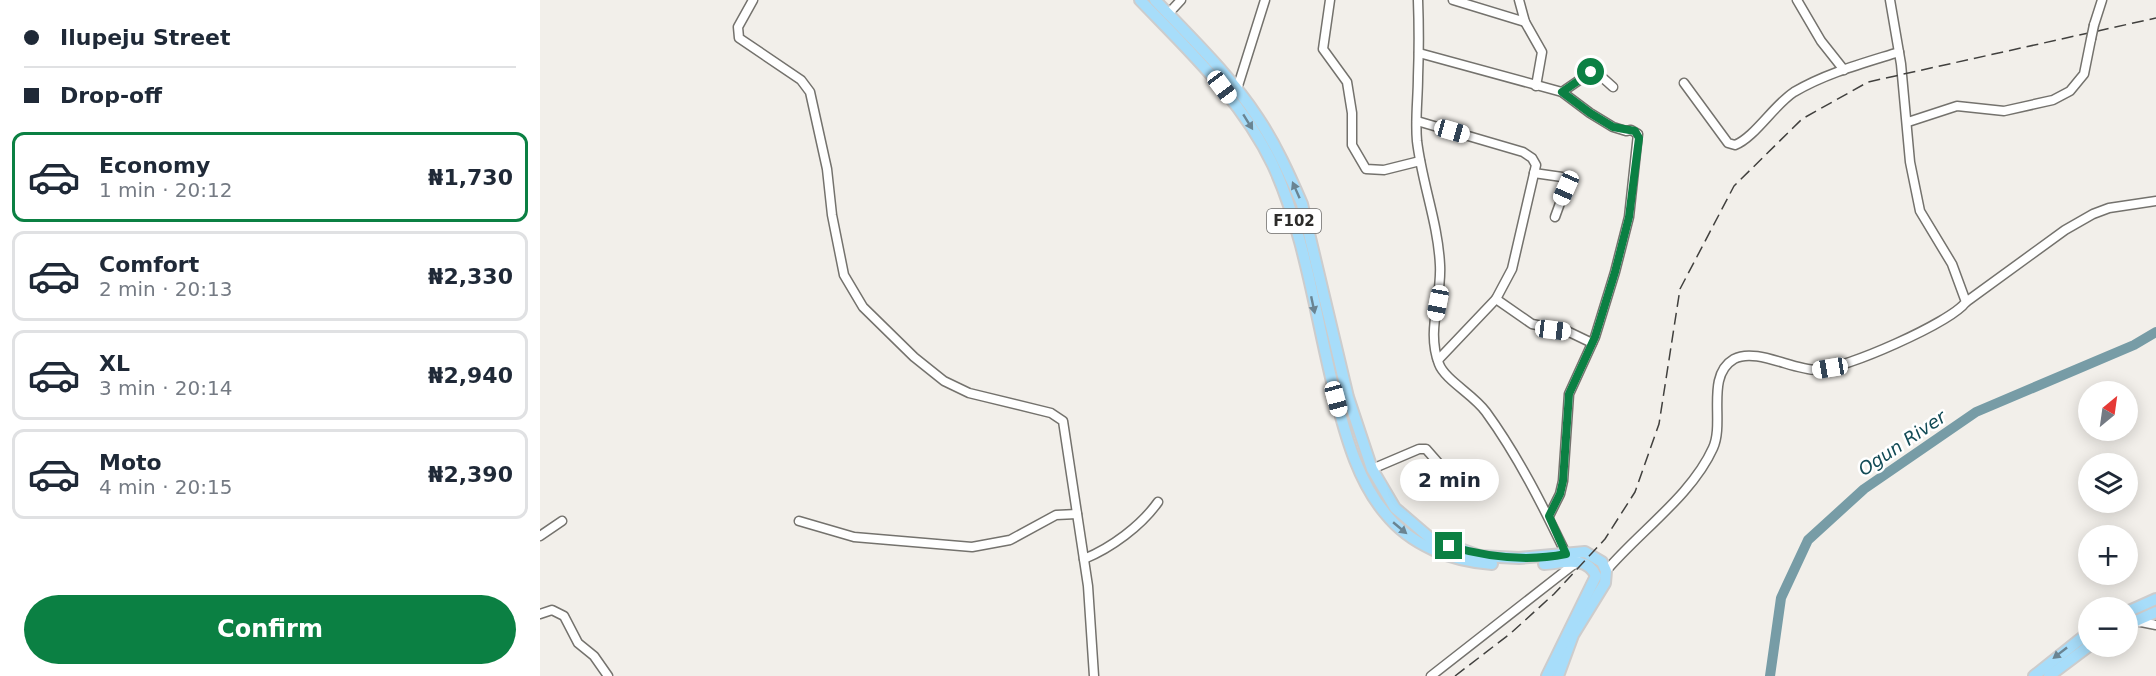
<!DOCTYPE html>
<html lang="en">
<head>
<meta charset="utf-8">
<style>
  :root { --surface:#fff; --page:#f6f6f7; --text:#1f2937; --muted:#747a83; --line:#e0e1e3; --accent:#0b8043 }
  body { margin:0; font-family:"DejaVu Sans",sans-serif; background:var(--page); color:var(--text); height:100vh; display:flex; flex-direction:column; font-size:22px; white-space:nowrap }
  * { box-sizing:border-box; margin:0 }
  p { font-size:20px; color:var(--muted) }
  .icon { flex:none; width:33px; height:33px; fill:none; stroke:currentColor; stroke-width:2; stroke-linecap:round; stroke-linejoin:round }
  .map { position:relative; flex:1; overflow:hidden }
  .sheet { display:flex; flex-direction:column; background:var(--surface); width:540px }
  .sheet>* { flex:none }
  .top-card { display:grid; align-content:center; height:132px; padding:0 24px; background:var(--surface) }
  .needle { width:39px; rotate:29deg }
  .fabs { position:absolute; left:1538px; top:381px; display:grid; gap:12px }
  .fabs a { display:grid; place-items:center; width:60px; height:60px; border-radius:50%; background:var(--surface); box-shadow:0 3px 15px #0003; font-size:30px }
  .end { position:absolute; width:27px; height:27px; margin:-14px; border:8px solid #0b8043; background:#fff; box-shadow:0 0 0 3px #fff }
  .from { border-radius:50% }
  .bubble { position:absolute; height:42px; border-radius:21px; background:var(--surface); box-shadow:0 3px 15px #0003; font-size:20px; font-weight:700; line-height:42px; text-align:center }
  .car { position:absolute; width:18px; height:36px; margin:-18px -9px; border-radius:8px; box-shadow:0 0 4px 2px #0007; background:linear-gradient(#fff 24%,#345 0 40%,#fff 0 76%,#345 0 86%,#fff 0) }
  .top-card b { display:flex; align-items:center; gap:21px; height:57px; font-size:22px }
  .top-card b+b { border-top:2px solid var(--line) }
  .top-card i { width:15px; height:15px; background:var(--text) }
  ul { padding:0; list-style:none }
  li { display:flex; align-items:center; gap:18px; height:90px; margin:0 12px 9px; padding:0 12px; border:3px solid var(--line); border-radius:12px }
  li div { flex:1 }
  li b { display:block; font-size:22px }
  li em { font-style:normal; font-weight:700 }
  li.on { border-color:var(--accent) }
  li>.icon { width:54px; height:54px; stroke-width:1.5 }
  .action { display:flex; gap:12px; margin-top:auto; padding:12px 24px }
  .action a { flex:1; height:69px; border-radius:36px; background:var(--accent); color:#fff; font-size:24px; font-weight:700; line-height:69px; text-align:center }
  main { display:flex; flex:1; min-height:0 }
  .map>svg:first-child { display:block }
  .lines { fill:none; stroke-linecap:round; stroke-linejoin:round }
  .river { stroke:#779ca6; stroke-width:10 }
  .minor-casing { stroke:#74726d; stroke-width:11 }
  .major-casing { stroke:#cdcccc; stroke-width:14 }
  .minor { stroke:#fff; stroke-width:8 }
  .major { stroke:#a7ddfa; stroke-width:10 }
  .rail { stroke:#41403e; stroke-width:1.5; stroke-dasharray:12 6; stroke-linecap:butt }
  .minor-bridge-casing { stroke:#74726d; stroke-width:11; stroke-linecap:butt }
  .minor-bridge { stroke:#fff; stroke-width:8 }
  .oneway { fill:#6a8492 }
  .route { stroke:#0b8043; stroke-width:8 }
  .labels { text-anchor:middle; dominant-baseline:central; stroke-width:5; stroke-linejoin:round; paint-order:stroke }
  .shield { fill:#fff; stroke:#6c6b6a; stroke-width:1.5 }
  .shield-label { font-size:15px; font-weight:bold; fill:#2d2c2a }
  .water-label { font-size:18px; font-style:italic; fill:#114a55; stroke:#fff }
</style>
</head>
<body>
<main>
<section class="sheet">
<div class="top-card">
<b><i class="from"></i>Ilupeju Street</b>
<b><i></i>Drop-off</b>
</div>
<ul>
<li class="on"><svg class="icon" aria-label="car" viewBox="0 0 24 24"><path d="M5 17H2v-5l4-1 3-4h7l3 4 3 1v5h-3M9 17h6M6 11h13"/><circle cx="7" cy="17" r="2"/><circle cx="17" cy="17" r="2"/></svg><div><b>Economy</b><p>1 min · 20:12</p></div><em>₦1,730</em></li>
<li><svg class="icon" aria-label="car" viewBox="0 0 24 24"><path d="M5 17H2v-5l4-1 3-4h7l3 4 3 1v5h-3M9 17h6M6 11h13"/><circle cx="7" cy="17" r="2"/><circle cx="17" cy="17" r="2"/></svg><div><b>Comfort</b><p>2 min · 20:13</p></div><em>₦2,330</em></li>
<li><svg class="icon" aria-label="car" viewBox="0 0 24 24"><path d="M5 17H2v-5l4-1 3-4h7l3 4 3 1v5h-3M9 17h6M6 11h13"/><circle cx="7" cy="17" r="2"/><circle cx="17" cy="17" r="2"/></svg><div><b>XL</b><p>3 min · 20:14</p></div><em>₦2,940</em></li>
<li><svg class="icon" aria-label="car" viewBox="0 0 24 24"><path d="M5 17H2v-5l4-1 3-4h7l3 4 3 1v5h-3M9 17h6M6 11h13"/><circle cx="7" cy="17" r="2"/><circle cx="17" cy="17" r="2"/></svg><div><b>Moto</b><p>4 min · 20:15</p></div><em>₦2,390</em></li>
</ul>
<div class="action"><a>Confirm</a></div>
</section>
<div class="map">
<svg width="1616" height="676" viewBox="0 0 1616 676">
  <rect width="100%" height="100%" fill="#f2efea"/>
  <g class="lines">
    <polyline class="river" points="1230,676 1241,598 1268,540 1324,489 1436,412 1594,345 1616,332"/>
    <g class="minor-casing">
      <g id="minor">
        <polyline points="213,0 198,27 199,38 261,80 270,92 287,169 292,215 304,275 323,307 374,357 404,381 429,393 511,413 523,421 548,586 554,676"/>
        <polyline points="790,0 783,49 807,82 812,113 812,145 826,169 844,170 880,161"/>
        <path d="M878 0C879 26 879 51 878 77 878 98 875 120 877 141 882 183 898 223 900 265 902 299 886 331 899 364 905 380 934 395 946 412 978 456 1003 506 1026 554"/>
        <polyline points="913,0 985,22"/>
        <polyline points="979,0 985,22 1002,52 996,86"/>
        <polyline points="1257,0 1281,41 1304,70"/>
        <polyline points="628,14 641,0"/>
        <polyline points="1554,25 1562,0"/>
        <polyline points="879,53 1022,92 1050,113 1073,127 1086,131 1091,130 1098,134 1089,217 1075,272 1055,337 1029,394 1023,481 1020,494 1009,516"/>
        <path d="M1144 83 1188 143 1195 145C1214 138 1234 105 1254 92 1286 73 1324 63 1359 52"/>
        <polyline points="697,89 725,0"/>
        <polyline points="1022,92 1054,70 1073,87"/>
        <polyline points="877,121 983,152 992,158 996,165 972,269 956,299 898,360"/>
        <polyline points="1368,122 1417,106 1464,111 1513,100 1530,91 1544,74 1551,39"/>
        <polyline points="994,173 1022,177 1027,184 1015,217"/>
        <polyline points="956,299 992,324 1027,331 1052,343"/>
        <polyline points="1426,302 1525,230 1553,214 1569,208 1616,201"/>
        <polyline points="832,469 879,449 886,449 922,490"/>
        <polyline points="259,521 314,537 432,547 470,540 516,515 537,514"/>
        <polyline points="0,536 22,521"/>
        <path d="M544 559C571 548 601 526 618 502"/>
        <path d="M1066 571C1099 532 1152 495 1173 448 1185 422 1165 376 1194 359 1216 347 1254 371 1278 370 1305 369 1410 323 1426 302L1412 264 1380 211 1370 162 1361 64 1350 0"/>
        <polyline points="0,614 12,610 24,616 38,643 54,656 68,676"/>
        <polyline points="1596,621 1616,625"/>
        <polyline points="891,676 1038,561"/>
      </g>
    </g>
    <g class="major-casing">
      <g id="major">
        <path d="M600 0C649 51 702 100 733 165 766 236 777 326 797 402 807 440 819 482 845 513 871 546 912 561 952 564"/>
        <path d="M615 0C650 37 690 75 718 118 736 145 749 174 762 204L808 397 832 469 855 508 890 538 940 556 979 558 1045 552 1062 562 1066 571 1065 583 1033 635 1018 676"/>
        <path d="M1004 564C1023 563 1047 555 1056 576L1007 676"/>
        <polyline points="1587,612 1616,599"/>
        <polyline points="1587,625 1616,612"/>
        <polyline points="1494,676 1548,633"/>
        <polyline points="1509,676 1549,646"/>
      </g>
    </g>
    <use href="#minor" class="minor"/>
    <use href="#major" class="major"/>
    <polyline class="rail" points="915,676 971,633 1014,594 1065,539 1095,492 1119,424 1140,289 1194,186 1262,119 1328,82 1616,18"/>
    <g class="minor-bridge-casing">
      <polyline id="minor-bridge" points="1551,39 1554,25"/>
    </g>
    <use href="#minor-bridge" class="minor-bridge"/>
  </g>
  <defs><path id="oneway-solid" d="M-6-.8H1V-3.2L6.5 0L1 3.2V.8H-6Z" transform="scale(1.5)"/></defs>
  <g class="oneway">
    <use href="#oneway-solid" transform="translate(708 122) rotate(58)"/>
    <use href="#oneway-solid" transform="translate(756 190) rotate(-114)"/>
    <use href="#oneway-solid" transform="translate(773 305) rotate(78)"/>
    <use href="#oneway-solid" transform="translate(860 528) rotate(40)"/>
    <use href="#oneway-solid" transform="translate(1520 653) rotate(142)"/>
  </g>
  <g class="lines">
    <path class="route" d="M909 546C947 557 987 562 1026 554L1009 516 1020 494 1023 481 1029 394 1055 337 1075 272 1089 217 1099 138 1095 131 1073 127 1050 113 1022 92 1051 72"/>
  </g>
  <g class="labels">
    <rect class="shield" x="727" y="209" width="54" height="24" rx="4.5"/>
    <g class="shield-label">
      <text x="754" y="221">F102</text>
    </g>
    <g class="water-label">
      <text transform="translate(1362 443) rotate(-34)">Ogun River</text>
    </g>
  </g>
</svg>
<div class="fabs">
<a><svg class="needle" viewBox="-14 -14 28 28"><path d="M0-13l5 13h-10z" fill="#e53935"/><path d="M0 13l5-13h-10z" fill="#747a83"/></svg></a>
<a><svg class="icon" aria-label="layers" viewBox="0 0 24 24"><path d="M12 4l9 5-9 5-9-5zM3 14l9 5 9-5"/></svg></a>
<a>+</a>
<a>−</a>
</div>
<i class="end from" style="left:1051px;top:72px"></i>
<i class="end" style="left:909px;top:546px"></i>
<div class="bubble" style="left:860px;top:459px;width:99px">2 min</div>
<i class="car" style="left:682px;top:87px;rotate:143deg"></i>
<i class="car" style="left:912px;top:131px;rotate:106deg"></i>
<i class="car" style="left:1026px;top:188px;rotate:204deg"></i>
<i class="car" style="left:898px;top:303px;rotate:191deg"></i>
<i class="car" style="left:1013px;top:330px;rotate:97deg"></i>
<i class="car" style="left:1290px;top:368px;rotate:261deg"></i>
<i class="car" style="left:796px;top:399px;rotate:165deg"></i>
</div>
</main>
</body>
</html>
